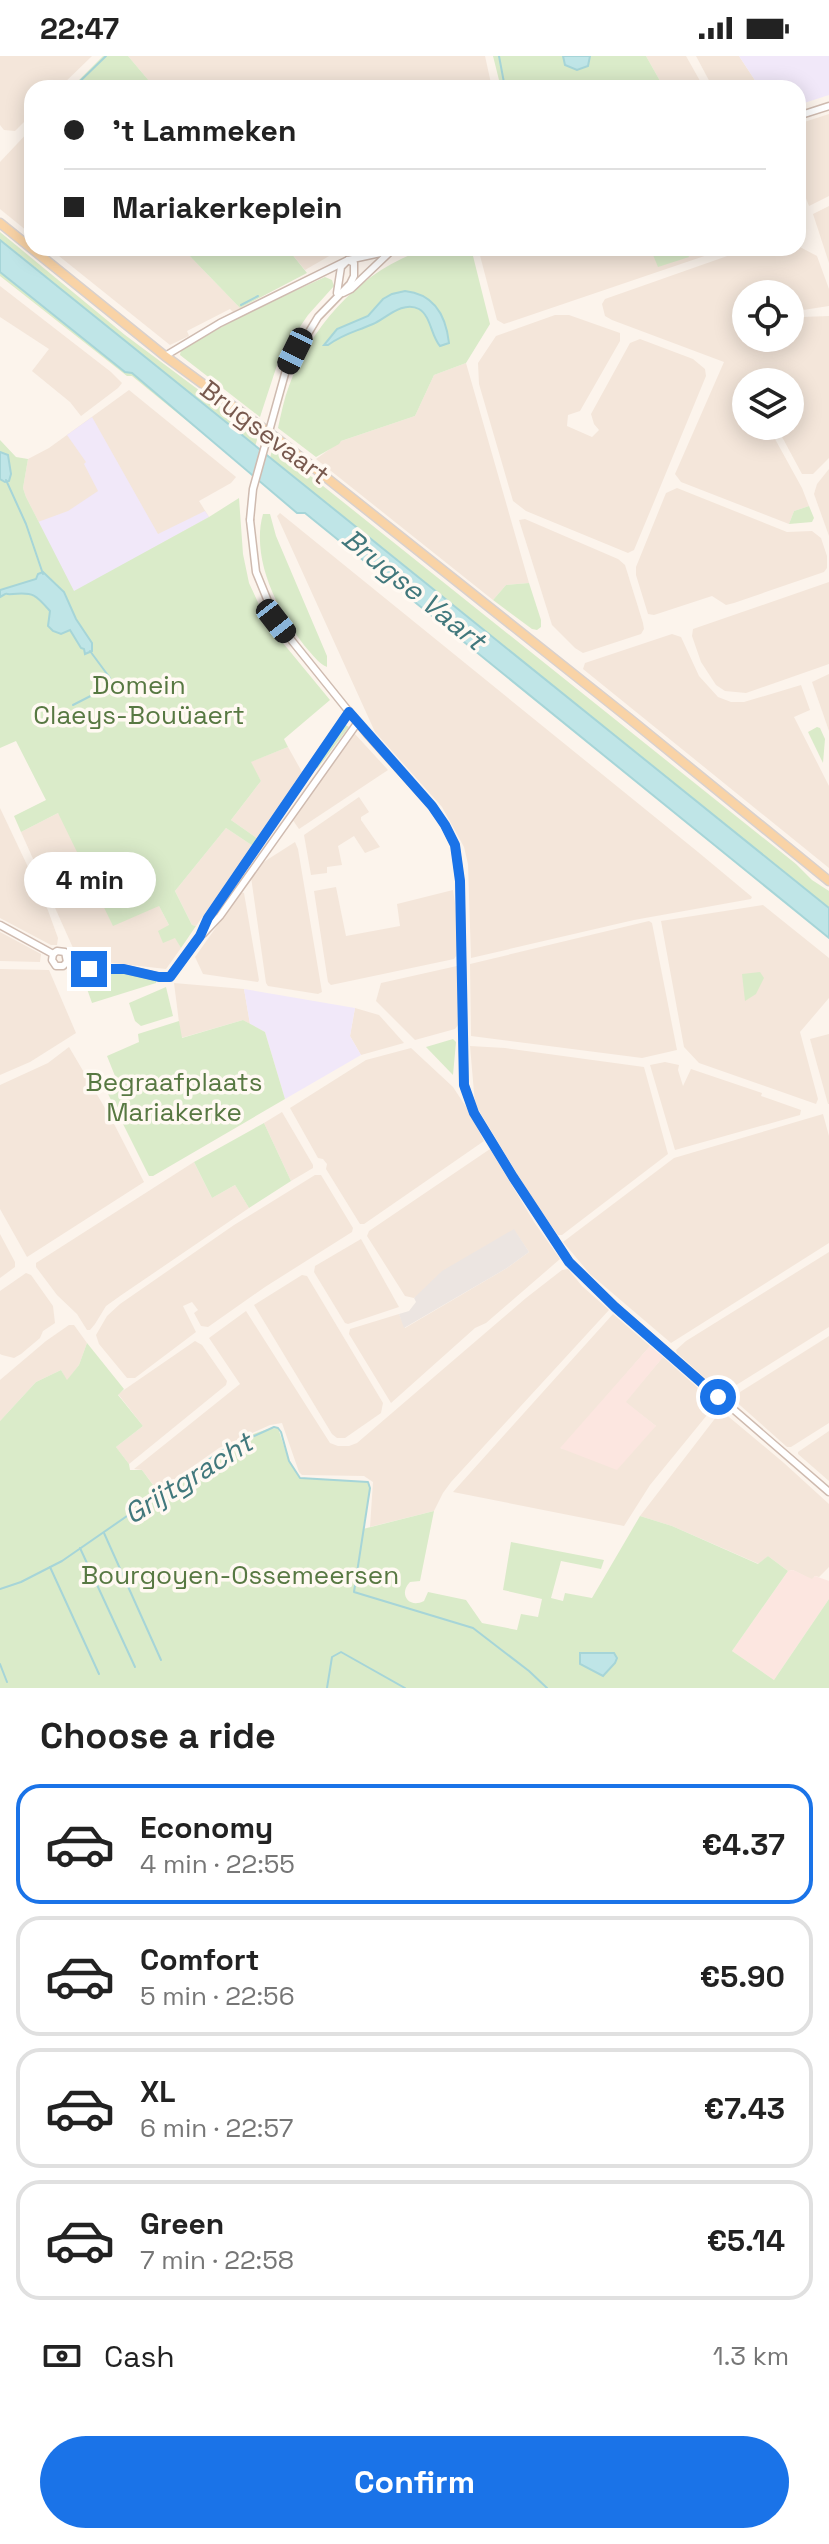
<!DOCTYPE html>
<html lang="en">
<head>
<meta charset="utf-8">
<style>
  :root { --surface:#fff; --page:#f2f2f2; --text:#222; --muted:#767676; --line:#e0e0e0; --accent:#1a73e8 }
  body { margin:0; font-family:"Space Grotesk",sans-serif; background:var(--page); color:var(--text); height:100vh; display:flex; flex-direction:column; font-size:30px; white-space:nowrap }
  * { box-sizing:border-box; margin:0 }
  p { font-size:26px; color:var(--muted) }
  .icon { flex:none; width:44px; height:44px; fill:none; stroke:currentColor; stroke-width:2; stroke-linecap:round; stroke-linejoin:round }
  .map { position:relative; height:1632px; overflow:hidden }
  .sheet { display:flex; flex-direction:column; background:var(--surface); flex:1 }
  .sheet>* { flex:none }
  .banner { position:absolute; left:24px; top:24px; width:782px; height:176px; border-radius:24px; box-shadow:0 4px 20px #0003; display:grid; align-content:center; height:176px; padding:0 40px; background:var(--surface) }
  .tools { position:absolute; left:732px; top:224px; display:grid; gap:16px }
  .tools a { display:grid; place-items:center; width:72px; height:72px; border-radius:50%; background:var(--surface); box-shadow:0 4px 20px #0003; font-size:40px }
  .end { position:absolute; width:36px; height:36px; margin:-18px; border:10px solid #1a73e8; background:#fff; box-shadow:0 0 0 4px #fff }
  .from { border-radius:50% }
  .bubble { position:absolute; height:56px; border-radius:28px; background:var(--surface); box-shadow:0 4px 20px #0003; font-size:26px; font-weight:800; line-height:56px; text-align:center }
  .car { position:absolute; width:24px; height:48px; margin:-24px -12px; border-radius:10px; box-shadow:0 0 6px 2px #0007; background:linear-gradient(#222 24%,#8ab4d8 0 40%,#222 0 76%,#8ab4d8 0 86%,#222 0) }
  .banner b { display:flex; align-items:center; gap:28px; height:76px; font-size:30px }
  .banner b+b { border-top:2px solid var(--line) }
  .banner i { width:20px; height:20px; background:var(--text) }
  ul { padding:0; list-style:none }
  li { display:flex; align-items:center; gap:24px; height:120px; margin:0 16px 12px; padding:0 24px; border:4px solid var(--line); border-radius:24px }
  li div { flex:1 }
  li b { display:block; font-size:30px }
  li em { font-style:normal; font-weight:800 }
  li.on { border-color:var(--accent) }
  li>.icon { width:72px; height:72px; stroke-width:1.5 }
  h2 { padding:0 40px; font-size:36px; line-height:96px }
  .pay { display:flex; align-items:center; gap:20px; height:88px; padding:0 40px; font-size:30px }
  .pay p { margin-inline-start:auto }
  .cta { display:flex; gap:16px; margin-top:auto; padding:16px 40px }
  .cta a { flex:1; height:92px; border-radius:48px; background:var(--accent); color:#fff; font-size:32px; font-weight:800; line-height:92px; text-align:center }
  .status { display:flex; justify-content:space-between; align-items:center; height:56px; padding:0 40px; background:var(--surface); direction:ltr }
  .status svg { height:22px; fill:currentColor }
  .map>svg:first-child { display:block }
  .residential { fill:#f4e6da }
  .commercial { fill:#fce6e0 }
  .industrial { fill:#ece5e1 }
  .education { fill:#f1e8f9 }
  .green { fill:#daebc9 }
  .water { fill:#bfe5e7; stroke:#a6d5d8; stroke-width:2 }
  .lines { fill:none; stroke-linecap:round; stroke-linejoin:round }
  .stream { stroke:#a6d5d8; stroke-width:2 }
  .tertiary-casing { stroke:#cfbbb0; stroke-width:9 }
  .primary-casing { stroke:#d9d1cd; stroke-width:11 }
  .tertiary { stroke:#fff; stroke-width:6 }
  .primary { stroke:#f9d3a6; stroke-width:8 }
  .tertiary-bridge-casing { stroke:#cfbbb0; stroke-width:9; stroke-linecap:butt }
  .tertiary-bridge { stroke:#fff; stroke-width:6 }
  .route { stroke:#1a73e8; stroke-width:10 }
  .labels { text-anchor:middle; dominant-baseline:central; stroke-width:7; stroke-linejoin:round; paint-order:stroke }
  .street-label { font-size:26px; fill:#78594e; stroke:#fff9f2 }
  .park-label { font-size:26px; fill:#577842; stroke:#fff9f2 }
  .water-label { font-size:28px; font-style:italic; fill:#41787c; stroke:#fff9f2 }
</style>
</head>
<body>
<div class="status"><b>22:47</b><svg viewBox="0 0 49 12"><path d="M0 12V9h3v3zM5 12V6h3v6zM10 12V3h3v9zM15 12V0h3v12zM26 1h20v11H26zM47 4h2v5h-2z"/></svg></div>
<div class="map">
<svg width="829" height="1632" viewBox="0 0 829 1632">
  <rect width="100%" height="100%" fill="#fcf4ec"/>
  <g class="residential">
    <polygon points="0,0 92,0 59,32 32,32 32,58 15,75 4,74 0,69"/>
    <polygon points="128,0 485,0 492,32 155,32"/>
    <polygon points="646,0 686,0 704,32 664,32"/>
    <polygon points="696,0 739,0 760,32 713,32"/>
    <polygon points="829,58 829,140 809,150 798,122 798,68"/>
    <polygon points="32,72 32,179 0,153 0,106"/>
    <polygon points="829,150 829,207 813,158"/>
    <polygon points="798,190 817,200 829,233 829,250 790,256 790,238 746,238 746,282 790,282 790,267 792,265 802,261 829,260 829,402 813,418 802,418 781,379 781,376 790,370 795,360 795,352 790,343 790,326 746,326 746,370 771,370 775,383 802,432 809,450 794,455 789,468 681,426 675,418 724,306 612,264 605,260 602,248 605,243 750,192 798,192"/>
    <polygon points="49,192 182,192 240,252 233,256 230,253 187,275 189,280 170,289"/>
    <polygon points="287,192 343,192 305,214"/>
    <polygon points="478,192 728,192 504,268 497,264"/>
    <polygon points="0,230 111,316 122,327 118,332 81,360 70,346 32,315 49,293 0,261"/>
    <polygon points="555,259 569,259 620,277 620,285 580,355 568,359 567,370 592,381 599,374 594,368 591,358 630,287 640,283 693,303 705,313 706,320 654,446 634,494 628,497 526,455 513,445 479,328 478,307 496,280"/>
    <polygon points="466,307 529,527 506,529 493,544 316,403 341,385 415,360 434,319"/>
    <polygon points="129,334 236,421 231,427 199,445 209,461 74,536 26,441 23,432 28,403 49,392"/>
    <polygon points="829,413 829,480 814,438 817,428"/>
    <polygon points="677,432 787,476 812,475 821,482 827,500 827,512 824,516 734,547 726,549 712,540 654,559 648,558 636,519 636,511 666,437"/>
    <polygon points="280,457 698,796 752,841 751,843 634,864 471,902 468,808 464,791 442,751 375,676 277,460"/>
    <polygon points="525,463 618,503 625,509 643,567 644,573 641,578 583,597 575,592 552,569 519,464"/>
    <polygon points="829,526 829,608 746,637 725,635 716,629 701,606 692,580 693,573"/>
    <polygon points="672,578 681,581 699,620 718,641 731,646 744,646 801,629 810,654 794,661 829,730 829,812 583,613 585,607"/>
    <polygon points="829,618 829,675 812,626"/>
    <polygon points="354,677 388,714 299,773 292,763"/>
    <polygon points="288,691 302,716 297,728 258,783 231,764 261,725 250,706"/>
    <polygon points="359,741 369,756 361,761 361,764 380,791 365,797 354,780 338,790 342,809 327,811 327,817 311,819 304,779"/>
    <polygon points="0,752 46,849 58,882 57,889 51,889 0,862"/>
    <polygon points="58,757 159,850 181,892 166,913 78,903 21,776"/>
    <polygon points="226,772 253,790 196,870 192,869 175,835"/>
    <polygon points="295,786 298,793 322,936 318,938 268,930 266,927 251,821 259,809"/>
    <polygon points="336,831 346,880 400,870 397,848 453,834 456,854 456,900 454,903 331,929 328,926 314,835"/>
    <polygon points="241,836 244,837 259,924 258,926 203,918 195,901"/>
    <polygon points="763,849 829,902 829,942 800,976 818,1043 816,1048 699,1007 684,991 661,865"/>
    <polygon points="649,865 652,867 677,994 642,1002 471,980 470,908"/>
    <polygon points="0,876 41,898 40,906 0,905"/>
    <polygon points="457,910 458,969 455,973 415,984 376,945 381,927"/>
    <polygon points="0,913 49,914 76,977 30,1006 0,1019"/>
    <polygon points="174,927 244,933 250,968 243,964 181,982"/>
    <polygon points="355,952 379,959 404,987 361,999 350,980"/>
    <polygon points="829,978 829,1048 828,1048 810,983"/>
    <polygon points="470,990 505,992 644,1011 668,1098 562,1179 558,1179 530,1139 475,1048"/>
    <polygon points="69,991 112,1064 144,1126 27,1201 0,1153 0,1029 48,1007"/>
    <polygon points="411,992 453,1031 470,1057 484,1085 364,1168 360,1168 326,1113 327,1108 323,1103 318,1102 290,1052 366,1004"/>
    <polygon points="665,1006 679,1009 678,1014 683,1030 691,1013 762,1037 761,1040 801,1054 800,1059 675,1094 650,1009"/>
    <polygon points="282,1056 313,1109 313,1112 291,1125 264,1067"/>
    <polygon points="823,1058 829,1080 829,1187 671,1287 590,1218 563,1186 674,1102"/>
    <polygon points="490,1093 534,1166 560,1203 486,1267 475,1272 391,1347 349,1278 350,1273 399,1258 405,1272 507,1212 529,1196 514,1174 414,1242 405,1240 367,1180 369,1175"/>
    <polygon points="194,1106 212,1142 235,1129 249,1152 120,1240 106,1250 95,1268 90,1274 87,1274 77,1258 57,1239 36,1211 36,1207"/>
    <polygon points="315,1119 321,1119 353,1172 352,1176 265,1231 208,1271 201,1270 194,1257 198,1254 192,1246 183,1250 196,1276 135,1322 127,1322 99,1288 96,1279 107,1260 120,1248 234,1169"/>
    <polygon points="0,1178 15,1206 15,1211 0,1222"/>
    <polygon points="361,1183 399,1251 348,1268 345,1267 314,1216 315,1210"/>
    <polygon points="829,1196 829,1271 725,1336 721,1336 677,1297 676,1294 686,1285"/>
    <polygon points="568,1213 582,1230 609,1254 451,1426 443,1437 434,1455 370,1471 373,1426 364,1420 302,1419 299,1416 282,1367 270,1369 219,1392 158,1435 142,1414 134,1413 240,1328 209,1282 246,1255 330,1387 338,1390 349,1390 357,1387 526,1242 562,1214"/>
    <polygon points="26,1217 31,1219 53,1250 55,1267 43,1275 40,1282 21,1298 14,1302 2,1299 0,1298 0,1235"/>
    <polygon points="302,1219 307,1220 383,1347 381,1357 345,1382 337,1382 332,1378 254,1249"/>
    <polygon points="613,1258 650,1290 561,1393 656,1370 625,1346 663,1301 716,1348 650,1429 624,1470 453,1436"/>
    <polygon points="69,1269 74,1269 87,1287 79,1309 67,1325 61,1314 36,1326 0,1365 0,1324 46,1285"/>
    <polygon points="829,1280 829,1367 791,1391 787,1391 733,1343 740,1336"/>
    <polygon points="195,1285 202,1289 227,1325 226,1329 129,1408 116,1391 143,1370 118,1338"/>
    <polygon points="720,1356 723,1356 784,1407 829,1448 829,1511 819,1521 815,1520 812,1524 793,1514 788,1515 768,1500 759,1508 672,1470 640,1460"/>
    <polygon points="829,1375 829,1425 798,1398 798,1396"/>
  </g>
  <g class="commercial">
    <polygon points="650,1290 663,1301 626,1346 656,1370 617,1414 560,1392"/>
    <polygon points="793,1514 812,1523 815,1520 829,1525 829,1543 774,1624 732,1595 788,1515"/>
  </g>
  <polygon class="industrial" points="514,1173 529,1196 507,1212 404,1272 399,1258 409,1255 416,1246 414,1242 442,1215"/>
  <g class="education">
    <polygon points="739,0 829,0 829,39 798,49 798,32 760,32"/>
    <polygon points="92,361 158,478 205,455 209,461 74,536 38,466 68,455 98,435 84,408 86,406 67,379"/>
    <polygon points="244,933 355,952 350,980 361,999 285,1043 265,976 250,968"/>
  </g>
  <g class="green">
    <polygon points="103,0 128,0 155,32 71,32"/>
    <polygon points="493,0 646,0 664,32 501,32"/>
    <polygon points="0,176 125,279 251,373 248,377 255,382 258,380 255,391 0,184"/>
    <polygon points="182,192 287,192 307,217 240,252"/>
    <path d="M429 192H471L490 268 466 307 434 319 415 360 341 385 339 388 316 401 278 372C281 358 284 343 289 330 312 267 365 211 429 192Z"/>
    <polygon points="659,192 685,192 689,201 658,211 651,194"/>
    <polygon points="0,216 125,316 132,317 230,400 132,320 127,320 0,220"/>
    <polygon points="325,221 332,224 334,230 308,259 280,300 260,361 180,299 181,293 253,254"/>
    <polygon points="0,384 16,401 28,403 23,432 26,441 74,535 209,461 239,442 243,498 249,527 269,570 330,644 284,683 288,691 251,706 261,725 231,764 258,783 253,790 226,772 175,835 192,869 196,870 181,892 175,882 163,887 158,875 169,869 159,850 113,870 58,757 21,776 14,760 46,744 16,685 0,692"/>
    <polygon points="273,390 796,808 812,824 829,835 829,852 270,402"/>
    <polygon points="809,450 814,462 812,466 789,468 794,455"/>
    <path d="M263 458H270L276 480 327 600V611C320 608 315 602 309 595 280 561 250 504 263 458Z"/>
    <polygon points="529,527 541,564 541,571 537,574 532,573 493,544 506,529"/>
    <polygon points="344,668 349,671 317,713 315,710"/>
    <polygon points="817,671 820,672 825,683 823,707 808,676"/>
    <path d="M84 916C95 919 105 916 117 917 130 918 143 921 156 924V927L92 947 86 930 90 924 83 919Z"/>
    <polygon points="760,916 764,922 756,938 745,945 742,918"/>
    <polygon points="166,931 173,960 141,970 135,965 129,947"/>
    <polygon points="243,964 265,976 285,1043 153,1120 149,1120 105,1032 117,1025 107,1000 139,986 138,978 179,965 182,982"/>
    <polygon points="453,983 456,986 453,1019 426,991"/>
    <polygon points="264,1067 291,1125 249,1152 235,1129 212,1142 194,1106"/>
    <path d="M87 1287 124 1333 118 1339 143 1370 116 1391 129 1408 130 1414H142L159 1437C188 1420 245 1372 278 1372L289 1405 300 1422 368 1426 370 1432 363 1473 434 1455 420 1525 410 1526C398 1538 409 1553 424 1545L428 1536 466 1544 482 1567 517 1574 521 1558 538 1561 542 1543 503 1534 511 1486 604 1504 601 1513 561 1505 551 1542 563 1545 565 1537 592 1542 640 1460 672 1470 758 1508 768 1500 788 1515 732 1595 774 1624 829 1543V1632H0V1365L36 1326 61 1314 67 1324 79 1309Z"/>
  </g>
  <g class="water">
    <polygon points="563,0 590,0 588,10 577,14 565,9"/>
    <polygon points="0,184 829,852 829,882 305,457 297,457 132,317 125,316 0,216"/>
    <path d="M405 235C434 238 446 260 449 287L440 290C431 280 431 260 419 253 403 244 385 263 373 268 355 276 345 277 328 289H324L337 273 368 260 383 243 392 238Z"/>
    <polygon points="0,396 8,399 11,418 9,425 5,426 0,423"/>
    <path d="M43 516 64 536 76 563 92 587V595L85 598 84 593 81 592 70 574 61 578 53 575 48 570 50 555C36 539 34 536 13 538 1 539 11 535 0 541V534L36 523 38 518Z"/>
    <polygon points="580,1597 614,1597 617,1602 615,1607 603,1620 580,1608"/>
  </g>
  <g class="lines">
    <g class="stream">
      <polyline points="499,0 505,32"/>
      <polyline points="73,32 106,0"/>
      <polyline points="241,249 258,240"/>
      <polyline points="6,424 26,468 43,518"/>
      <polyline points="73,649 108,631 110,622 90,595"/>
      <polyline points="104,1477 161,1604"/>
      <polyline points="80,1492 135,1611"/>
      <polyline points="50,1511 99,1618"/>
      <polyline points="0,1533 21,1526 62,1505 221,1395 274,1371 278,1372 281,1376 289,1405 300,1422 368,1426 370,1432 354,1536 473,1572 529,1615 547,1632"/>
      <polyline points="0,1608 7,1626"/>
      <polyline points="327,1632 332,1601 341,1596 405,1632"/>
    </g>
    <g class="tertiary-casing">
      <g id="tertiary">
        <polyline points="798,60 829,50"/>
        <polyline points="337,237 341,211 346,206"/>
        <polyline points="343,237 351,233 391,195"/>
        <polyline points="165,300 220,267 348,204 404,192"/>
        <polyline points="286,314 318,261 350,228 354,220 354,207 348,204"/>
        <polyline points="250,464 256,516 276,565 367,678 432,750 445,769 455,789 460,825 464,1029 474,1057 513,1121 569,1206 615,1251 829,1436"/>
        <polyline points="0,869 53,898"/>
        <polyline points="203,878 220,860 358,666"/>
        <polyline points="53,898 52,904 56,910 63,910 67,906"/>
        <polyline points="53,898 57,895 65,896 67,906"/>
        <polyline points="67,906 89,913 124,913 159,921 170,921 200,880 208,862 349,656"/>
      </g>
    </g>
    <g class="primary-casing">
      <polyline id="primary" points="0,167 165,300 279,384 630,663 829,825"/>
    </g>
    <use href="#tertiary" class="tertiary"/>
    <use href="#primary" class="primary"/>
    <g class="tertiary-bridge-casing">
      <polyline id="tertiary-bridge" points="250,464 253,433 286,314"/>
    </g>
    <use href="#tertiary-bridge" class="tertiary-bridge"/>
  </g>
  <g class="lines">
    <polyline class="route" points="89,913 124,913 159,921 170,921 200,880 208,862 349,656 432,750 445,769 455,789 460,825 464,1029 474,1057 513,1121 569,1206 615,1251 718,1341"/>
  </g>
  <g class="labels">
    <g class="street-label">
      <text transform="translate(265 376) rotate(37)">Brugsevaart</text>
    </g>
    <g class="park-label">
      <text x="139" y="629">Domein<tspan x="139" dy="30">Claeys-Bouüaert</tspan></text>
      <text x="174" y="1026">Begraafplaats<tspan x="174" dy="30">Mariakerke</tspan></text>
      <text x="240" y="1519">Bourgoyen-Ossemeersen</text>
    </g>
    <g class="water-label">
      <text transform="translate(414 533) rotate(39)">Brugse Vaart</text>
      <text transform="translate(188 1422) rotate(-32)">Grijtgracht</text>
    </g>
  </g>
</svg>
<div class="tools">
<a><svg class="icon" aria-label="locate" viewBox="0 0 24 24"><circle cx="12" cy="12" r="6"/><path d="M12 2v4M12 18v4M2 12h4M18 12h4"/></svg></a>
<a><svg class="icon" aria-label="layers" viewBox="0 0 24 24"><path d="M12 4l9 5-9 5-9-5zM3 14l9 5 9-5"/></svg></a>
</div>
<i class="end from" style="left:718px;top:1341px"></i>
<i class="end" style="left:89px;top:913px"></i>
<div class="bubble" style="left:24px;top:796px;width:132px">4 min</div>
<i class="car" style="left:295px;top:295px;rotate:206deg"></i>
<i class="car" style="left:276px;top:565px;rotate:142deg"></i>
<div class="banner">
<b><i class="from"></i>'t Lammeken</b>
<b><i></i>Mariakerkeplein</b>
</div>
</div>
<section class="sheet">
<h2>Choose a ride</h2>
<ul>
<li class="on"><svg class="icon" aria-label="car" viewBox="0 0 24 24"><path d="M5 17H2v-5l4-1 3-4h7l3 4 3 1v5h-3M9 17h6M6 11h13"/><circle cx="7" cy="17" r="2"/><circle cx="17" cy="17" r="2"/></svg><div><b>Economy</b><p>4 min · 22:55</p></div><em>€4.37</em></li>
<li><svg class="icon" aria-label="car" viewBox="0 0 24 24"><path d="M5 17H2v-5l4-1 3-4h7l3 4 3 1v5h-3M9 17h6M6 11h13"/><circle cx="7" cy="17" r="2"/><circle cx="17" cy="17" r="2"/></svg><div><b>Comfort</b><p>5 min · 22:56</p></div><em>€5.90</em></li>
<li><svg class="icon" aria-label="car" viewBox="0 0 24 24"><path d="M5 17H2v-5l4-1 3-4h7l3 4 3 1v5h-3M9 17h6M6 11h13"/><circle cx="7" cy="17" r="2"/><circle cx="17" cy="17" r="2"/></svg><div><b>XL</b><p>6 min · 22:57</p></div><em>€7.43</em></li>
<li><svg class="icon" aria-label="car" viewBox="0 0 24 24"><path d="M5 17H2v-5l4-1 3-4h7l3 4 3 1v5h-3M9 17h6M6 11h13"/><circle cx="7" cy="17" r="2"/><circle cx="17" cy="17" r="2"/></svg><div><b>Green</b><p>7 min · 22:58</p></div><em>€5.14</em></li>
</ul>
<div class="pay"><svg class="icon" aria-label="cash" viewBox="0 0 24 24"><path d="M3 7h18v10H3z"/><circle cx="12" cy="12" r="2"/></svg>Cash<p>1.3 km</p></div>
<div class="cta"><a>Confirm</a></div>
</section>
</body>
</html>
